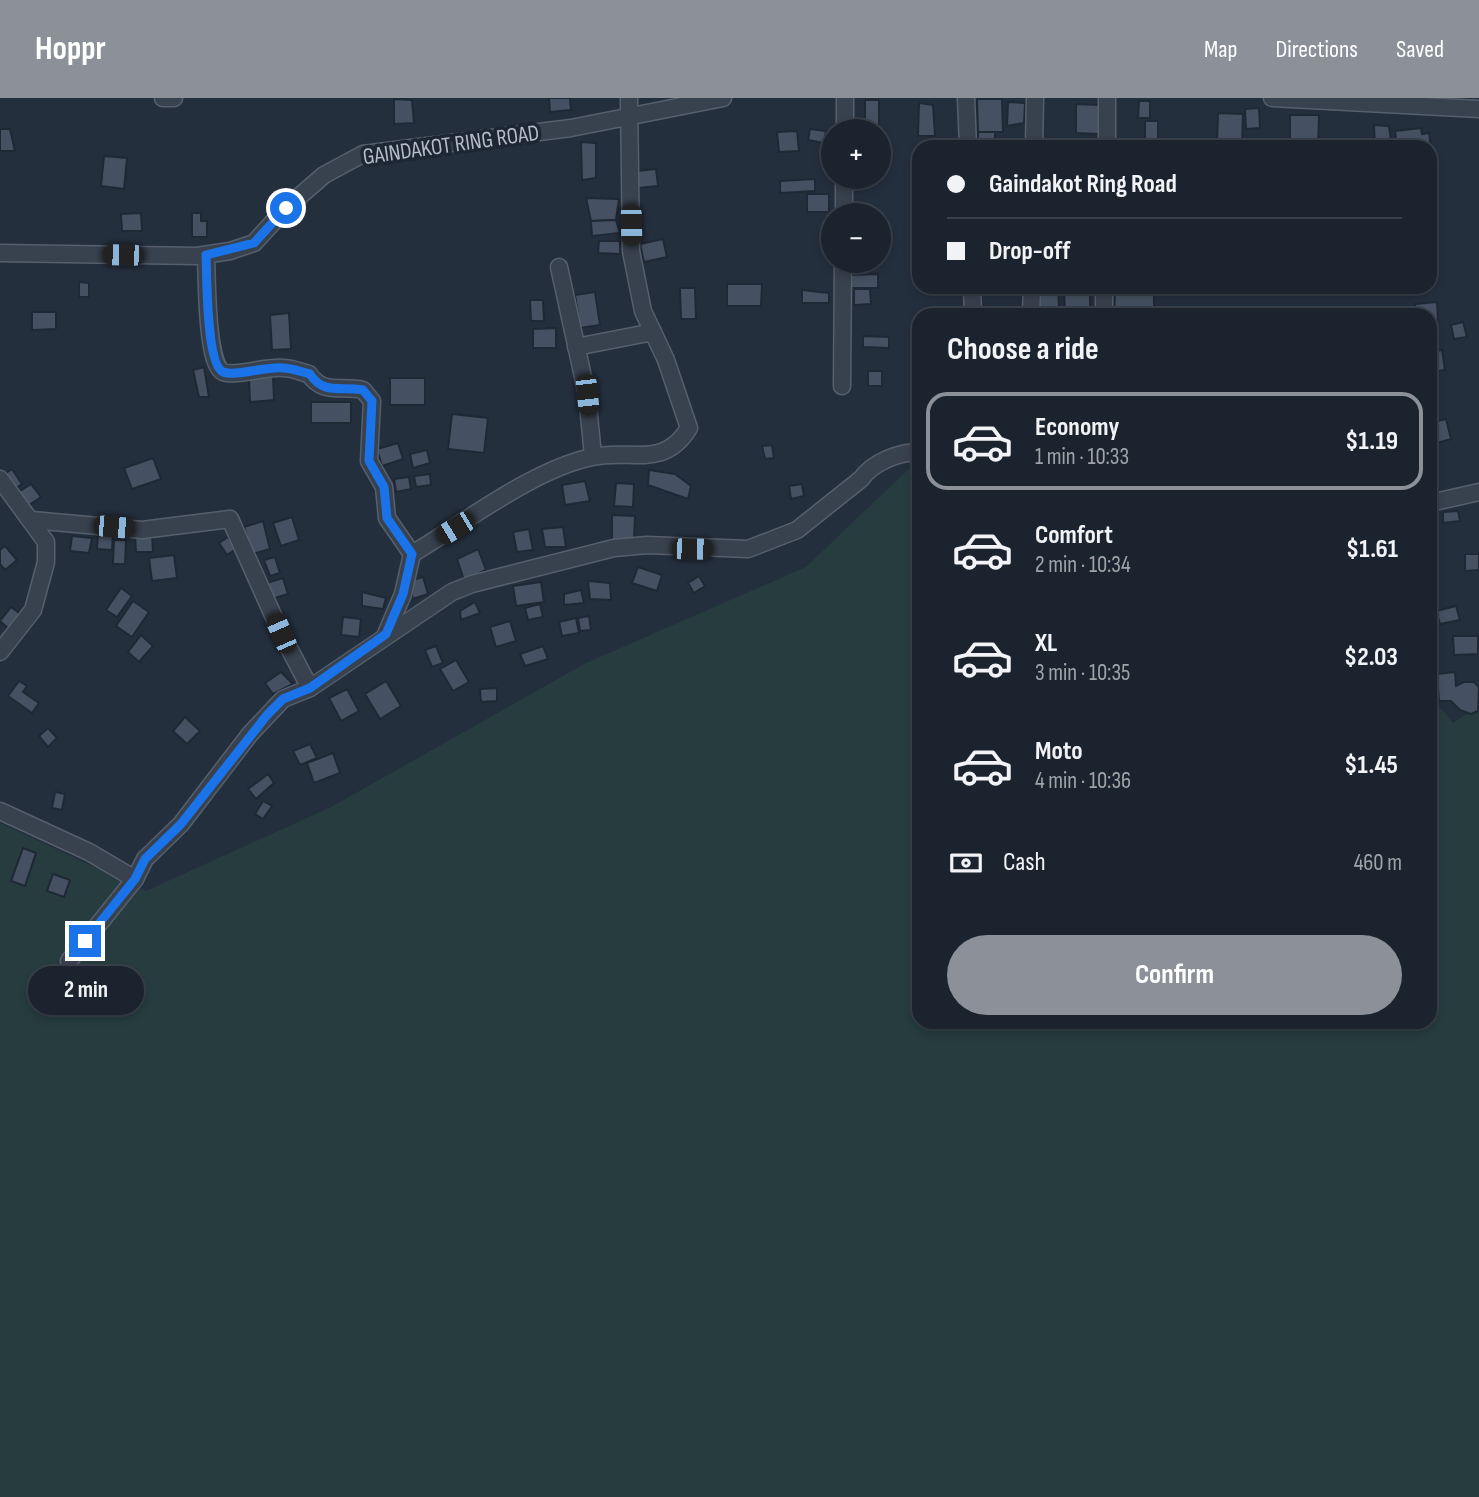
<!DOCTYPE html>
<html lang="en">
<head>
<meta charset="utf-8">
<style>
  :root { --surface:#1b232e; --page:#242b36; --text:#f1f3f6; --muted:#a0a4aa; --line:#39404a; --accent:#8c9099 }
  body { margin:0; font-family:"Sofia Sans Condensed",sans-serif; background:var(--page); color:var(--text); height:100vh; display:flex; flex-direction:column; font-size:26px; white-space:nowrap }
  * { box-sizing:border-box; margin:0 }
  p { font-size:23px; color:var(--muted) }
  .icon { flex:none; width:38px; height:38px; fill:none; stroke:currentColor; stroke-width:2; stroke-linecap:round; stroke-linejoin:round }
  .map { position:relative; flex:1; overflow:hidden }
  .sheet { position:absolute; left:912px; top:210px; width:525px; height:721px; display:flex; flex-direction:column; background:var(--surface); border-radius:21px; box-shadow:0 4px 10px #0003,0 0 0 2px var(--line) }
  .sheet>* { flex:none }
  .banner { position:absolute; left:912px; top:42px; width:525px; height:154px; border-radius:21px; box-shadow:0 4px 10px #0003,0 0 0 2px var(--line); display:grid; align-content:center; height:154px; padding:0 35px; background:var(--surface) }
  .buttons { position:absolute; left:821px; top:21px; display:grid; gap:14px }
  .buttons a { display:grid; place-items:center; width:70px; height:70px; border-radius:50%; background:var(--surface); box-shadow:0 4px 10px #0003,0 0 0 2px var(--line); font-size:35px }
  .end { position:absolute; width:32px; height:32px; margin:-16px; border:9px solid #1a73e8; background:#fff; box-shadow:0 0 0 4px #fff }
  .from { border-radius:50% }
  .bubble { position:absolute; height:49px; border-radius:24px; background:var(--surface); box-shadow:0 4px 10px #0003,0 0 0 2px var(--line); font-size:23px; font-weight:700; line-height:49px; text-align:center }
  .car { position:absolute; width:21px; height:42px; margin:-21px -10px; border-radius:9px; box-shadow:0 0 5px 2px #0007; background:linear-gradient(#222 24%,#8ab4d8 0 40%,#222 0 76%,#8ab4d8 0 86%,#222 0) }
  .banner b { display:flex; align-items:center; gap:24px; height:66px; font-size:26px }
  .banner b+b { border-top:2px solid var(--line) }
  .banner i { width:18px; height:18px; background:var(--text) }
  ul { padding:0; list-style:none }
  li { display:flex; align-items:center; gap:21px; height:98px; margin:0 14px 10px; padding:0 21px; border:4px solid transparent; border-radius:21px }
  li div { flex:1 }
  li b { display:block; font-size:26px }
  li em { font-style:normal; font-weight:700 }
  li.current { border-color:var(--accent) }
  li>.icon { width:63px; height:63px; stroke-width:1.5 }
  h2 { padding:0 35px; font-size:32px; line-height:84px }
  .pay { display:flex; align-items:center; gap:18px; height:77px; padding:0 35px; font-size:26px }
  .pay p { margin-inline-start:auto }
  .action { display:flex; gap:14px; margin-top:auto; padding:14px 35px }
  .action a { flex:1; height:80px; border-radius:42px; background:var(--accent); color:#fff; font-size:28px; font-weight:700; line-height:80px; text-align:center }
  header { display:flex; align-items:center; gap:42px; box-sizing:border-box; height:98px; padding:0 35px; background:var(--accent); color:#fff }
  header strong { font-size:33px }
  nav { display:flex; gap:38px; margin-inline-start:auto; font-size:24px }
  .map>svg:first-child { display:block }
  .green { fill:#263c3f }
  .building { fill:#455162; stroke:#1f2835; stroke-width:2 }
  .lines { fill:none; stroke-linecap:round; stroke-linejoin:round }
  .street-casing { stroke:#565f6c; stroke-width:19 }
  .street { stroke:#38414e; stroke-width:16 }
  .route { stroke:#1a73e8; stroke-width:9 }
  .labels { text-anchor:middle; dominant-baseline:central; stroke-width:7; stroke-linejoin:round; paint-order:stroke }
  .street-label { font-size:23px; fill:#b4bcc9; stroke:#1d2633 }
</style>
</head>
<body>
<header>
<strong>Hoppr</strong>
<nav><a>Map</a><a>Directions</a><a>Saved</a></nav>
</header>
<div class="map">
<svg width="1479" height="1399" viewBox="0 0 1479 1399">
  <rect width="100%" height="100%" fill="#242f3e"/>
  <polygon class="green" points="919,361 919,924 1430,924 1430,597 1453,625 1479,608 1479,1399 0,1399 0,725 146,793 331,709 586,565 806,469"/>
  <g class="building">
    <polygon points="549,0 570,0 571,12 550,14"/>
    <polygon points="394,1 412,2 414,25 394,26"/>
    <polygon points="977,1 1002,1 1003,34 978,34"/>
    <rect x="865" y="2" width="14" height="26"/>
    <polygon points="1139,3 1150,3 1150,20 1138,20"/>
    <polygon points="1008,4 1025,5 1024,25 1007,28"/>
    <polygon points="919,5 933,7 935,38 918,38"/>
    <polygon points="1076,6 1100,7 1099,36 1076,35"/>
    <polygon points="1259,10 1260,30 1246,31 1245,11"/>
    <polygon points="1218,15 1243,16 1242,46 1217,46"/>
    <polygon points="1290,17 1319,17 1318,49 1290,49"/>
    <rect x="1145" y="23" width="13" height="19"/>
    <polygon points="1374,27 1389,28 1392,49 1375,49"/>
    <polygon points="1421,30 1422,36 1429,35 1431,51 1397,49 1395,33"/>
    <polygon points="0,31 10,31 15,53 0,53"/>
    <polygon points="810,31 826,33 824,45 808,42"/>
    <polygon points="797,33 799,53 779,54 777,34"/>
    <rect x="978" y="34" width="17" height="14"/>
    <polygon points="581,44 596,45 596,80 582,82"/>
    <polygon points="878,44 884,44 886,75 878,75"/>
    <polygon points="104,58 127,60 124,91 101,88"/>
    <polygon points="656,71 658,88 638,90 636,73"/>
    <polygon points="815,81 815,93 780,95 780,83"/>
    <rect x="807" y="96" width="22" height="18"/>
    <polygon points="586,100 619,101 616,122 591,123"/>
    <polygon points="141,115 142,133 122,133 121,116"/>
    <polygon points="192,115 201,115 201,123 207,123 207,139 192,139"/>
    <polygon points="616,122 620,135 592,138 591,123"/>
    <polygon points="663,141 667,159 644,164 640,146"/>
    <polygon points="599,143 620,143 620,156 598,155"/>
    <polygon points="878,176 878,190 851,190 851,177"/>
    <polygon points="79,184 89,185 89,199 79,199"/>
    <polygon points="727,186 762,186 761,208 727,208"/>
    <polygon points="1038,189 1058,189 1059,209 1039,209"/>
    <polygon points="680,190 695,190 696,221 681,221"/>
    <polygon points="1064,190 1090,193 1090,215 1065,215"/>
    <polygon points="854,191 870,191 871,206 854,207"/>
    <polygon points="802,192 829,195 829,205 802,205"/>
    <polygon points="595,194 600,227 580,230 575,197"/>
    <polygon points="1115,195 1154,197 1154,217 1114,217"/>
    <polygon points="530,202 543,202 544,223 531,223"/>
    <polygon points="1437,204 1438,222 1430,222 1430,217 1415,217 1415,206"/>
    <polygon points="32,214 56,214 56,231 32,232"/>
    <polygon points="289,215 291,251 272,252 270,217"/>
    <polygon points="1463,224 1467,239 1454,241 1451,227"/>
    <polygon points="556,230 556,250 533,250 533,231"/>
    <polygon points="863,238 889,239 889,250 863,249"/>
    <polygon points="1442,252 1445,272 1430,274 1430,254"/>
    <polygon points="204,269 209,299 199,299 193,272"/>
    <rect x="868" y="273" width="14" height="15"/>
    <polygon points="273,278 274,302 250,304 249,281"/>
    <rect x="390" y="280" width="35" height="27"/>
    <rect x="311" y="304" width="40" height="21"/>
    <polygon points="452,316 488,320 484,355 448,351"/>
    <polygon points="1446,321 1451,341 1430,347 1430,325"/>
    <polygon points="398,345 403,361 382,368 377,351"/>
    <polygon points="772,347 774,360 765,361 762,348"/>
    <polygon points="427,352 430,365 413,370 410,356"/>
    <polygon points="153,360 161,381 132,391 124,370"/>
    <polygon points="12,371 22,386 12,393 2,378"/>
    <polygon points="649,372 675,376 691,388 688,401 648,387"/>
    <polygon points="430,376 431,387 416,389 414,378"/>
    <polygon points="409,379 411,391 396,394 394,381"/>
    <polygon points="585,383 590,403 565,407 562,387"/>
    <polygon points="616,385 634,386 633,409 614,408"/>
    <polygon points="31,386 41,399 26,409 17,395"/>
    <polygon points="802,386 804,398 791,401 789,388"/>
    <polygon points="1458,413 1460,423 1443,425 1443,414"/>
    <polygon points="612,417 635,418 634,442 612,442"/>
    <polygon points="292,419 299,442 281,448 273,425"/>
    <polygon points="263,423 270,451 252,456 244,429"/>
    <polygon points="563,429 566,449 545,449 542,431"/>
    <polygon points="529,431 533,452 517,454 513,434"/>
    <polygon points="98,434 113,435 112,452 97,451"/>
    <polygon points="152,436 153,454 136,454 135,437"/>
    <polygon points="72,438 92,440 89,455 70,453"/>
    <polygon points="228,439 236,451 227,457 219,445"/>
    <polygon points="114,442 126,442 125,466 113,466"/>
    <polygon points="5,448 17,462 5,472 0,466 0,452"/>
    <polygon points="478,451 486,472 464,482 457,461"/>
    <polygon points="1465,456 1479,456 1479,472 1465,473"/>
    <polygon points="174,457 177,480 152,483 149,460"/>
    <polygon points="275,459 280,475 270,478 264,462"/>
    <polygon points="638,469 662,477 657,493 632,485"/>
    <polygon points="699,478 705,488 694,495 688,485"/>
    <polygon points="423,479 428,496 413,501 408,483"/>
    <polygon points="283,480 288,496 271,501 267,485"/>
    <polygon points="588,483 610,485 611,502 590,501"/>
    <polygon points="541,484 544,504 516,508 513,488"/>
    <polygon points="121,490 132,498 117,519 106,512"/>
    <polygon points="581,492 584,505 564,507 564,496"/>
    <polygon points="362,494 386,500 383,511 362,508"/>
    <polygon points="133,503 149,514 132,539 116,528"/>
    <polygon points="475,504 480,515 461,522 460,513"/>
    <polygon points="540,506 543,519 528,522 525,510"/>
    <polygon points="1456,508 1460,522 1440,526 1436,513"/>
    <polygon points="11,509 22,517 10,532 0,523"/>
    <polygon points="589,518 591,532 580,533 578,520"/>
    <polygon points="343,519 361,521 359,539 341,537"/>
    <polygon points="576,520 579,535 562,538 559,524"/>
    <polygon points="510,523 516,543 496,549 490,529"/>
    <polygon points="141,537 153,548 139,564 128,554"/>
    <polygon points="1453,538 1478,538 1478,556 1454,557"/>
    <polygon points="436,548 443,565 432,569 425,552"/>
    <polygon points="543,548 548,561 525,568 520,556"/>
    <polygon points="456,562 469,584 453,593 440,571"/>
    <polygon points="281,574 293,586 273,596 265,585"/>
    <polygon points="1455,574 1456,588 1464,584 1474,584 1479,589 1478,613 1471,616 1460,612 1451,603 1439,603 1437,576"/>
    <polygon points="19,583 27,588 23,594 39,605 32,615 8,598"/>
    <polygon points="386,583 401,608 380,621 365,596"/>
    <polygon points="497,590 497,603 481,604 480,591"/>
    <polygon points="347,591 359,613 341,623 329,600"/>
    <polygon points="185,619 200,633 187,646 173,633"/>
    <polygon points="48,630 57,640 48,649 39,638"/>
    <polygon points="310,646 317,660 300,667 293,653"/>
    <polygon points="333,655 340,675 314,685 307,665"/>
    <polygon points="268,676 274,685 256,701 248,691"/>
    <polygon points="55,694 65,696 62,712 52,710"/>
    <polygon points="263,703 272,708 263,721 255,716"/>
    <polygon points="23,750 36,755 25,788 11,783"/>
    <polygon points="53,776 70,782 64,799 47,793"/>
  </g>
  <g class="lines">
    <g class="street-casing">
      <g id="street">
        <polyline points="163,0 174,0"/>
        <polyline points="966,0 968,49"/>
        <polyline points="1272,0 1479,11"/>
        <polyline points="845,33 845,0"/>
        <polyline points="1034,49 1035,0"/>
        <polyline points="1107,49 1107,0"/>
        <polyline points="844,117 844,79"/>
        <polyline points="0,155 197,158 230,153 254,145 286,110 324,77 363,56 571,30 723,0"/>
        <path d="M206 157C207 177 206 266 223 274 235 279 267 268 283 270 292 270 301 274 309 276 323 297 341 287 363 292L372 303 369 363 384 389 387 420 412 456"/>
        <polyline points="559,169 587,297 593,358"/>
        <polyline points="972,189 973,217"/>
        <polyline points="1031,217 1032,189"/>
        <polyline points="1104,217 1104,189"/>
        <polyline points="576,249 653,234"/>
        <polyline points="842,288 843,163"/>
        <polyline points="0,381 46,444 46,464 33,512 0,554"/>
        <polyline points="1430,405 1479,394"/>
        <polyline points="32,422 142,432 230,421 281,535 310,590"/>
        <path d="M386 536 403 496 412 456C464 425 534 371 592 359 631 350 663 372 689 330L666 262 643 213 631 153 629 0"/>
        <polyline points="0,713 89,754 135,781"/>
        <path d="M69 863 135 781 145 761 181 726 250 636 283 601 310 590 452 494 472 486 614 450 647 447 748 451 797 432 861 381C873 364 899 354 919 354"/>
      </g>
    </g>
    <use href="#street" class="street"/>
  </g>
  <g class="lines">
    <path class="route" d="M85 843 135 781 145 761 181 726 267 617 283 601 310 590 386 536 403 496 412 456 387 420 384 389 369 363 372 303 363 292C341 288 323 297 310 276 301 274 292 270 283 270 267 268 235 279 223 274 206 266 207 177 206 157L254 145 286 110"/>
  </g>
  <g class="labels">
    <g class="street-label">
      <text transform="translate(451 47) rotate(-8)">GAINDAKOT RING ROAD</text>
    </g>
  </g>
</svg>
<div class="buttons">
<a>+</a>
<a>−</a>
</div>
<i class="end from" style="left:286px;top:110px"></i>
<i class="end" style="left:85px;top:843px"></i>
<div class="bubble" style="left:28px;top:868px;width:116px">2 min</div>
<i class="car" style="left:631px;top:127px;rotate:179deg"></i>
<i class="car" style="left:123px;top:157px;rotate:271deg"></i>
<i class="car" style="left:587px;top:297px;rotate:174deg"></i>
<i class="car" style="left:114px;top:429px;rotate:95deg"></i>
<i class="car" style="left:455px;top:430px;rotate:239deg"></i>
<i class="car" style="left:692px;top:451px;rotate:91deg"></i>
<i class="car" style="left:281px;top:535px;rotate:336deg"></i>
<div class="banner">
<b><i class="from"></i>Gaindakot Ring Road</b>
<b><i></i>Drop-off</b>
</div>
<section class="sheet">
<h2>Choose a ride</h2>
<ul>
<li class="current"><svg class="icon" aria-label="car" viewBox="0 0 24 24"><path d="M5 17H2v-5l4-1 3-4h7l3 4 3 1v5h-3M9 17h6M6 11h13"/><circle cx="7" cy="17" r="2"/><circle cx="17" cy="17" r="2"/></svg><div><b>Economy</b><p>1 min · 10:33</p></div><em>$1.19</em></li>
<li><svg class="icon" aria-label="car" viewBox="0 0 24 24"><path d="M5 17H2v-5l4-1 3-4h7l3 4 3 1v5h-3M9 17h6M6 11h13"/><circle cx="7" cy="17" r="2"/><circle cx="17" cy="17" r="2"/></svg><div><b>Comfort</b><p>2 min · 10:34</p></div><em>$1.61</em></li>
<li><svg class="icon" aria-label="car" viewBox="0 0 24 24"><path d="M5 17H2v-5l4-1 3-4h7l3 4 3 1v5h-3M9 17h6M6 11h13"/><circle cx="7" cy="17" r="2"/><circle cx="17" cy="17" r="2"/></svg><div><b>XL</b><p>3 min · 10:35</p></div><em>$2.03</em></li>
<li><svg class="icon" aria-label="car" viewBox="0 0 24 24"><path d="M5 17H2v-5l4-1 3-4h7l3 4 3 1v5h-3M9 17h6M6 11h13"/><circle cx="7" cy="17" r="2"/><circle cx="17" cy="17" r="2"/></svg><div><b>Moto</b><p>4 min · 10:36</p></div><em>$1.45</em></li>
</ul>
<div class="pay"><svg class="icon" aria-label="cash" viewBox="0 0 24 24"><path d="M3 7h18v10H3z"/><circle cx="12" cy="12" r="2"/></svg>Cash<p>460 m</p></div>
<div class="action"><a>Confirm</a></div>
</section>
</div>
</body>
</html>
